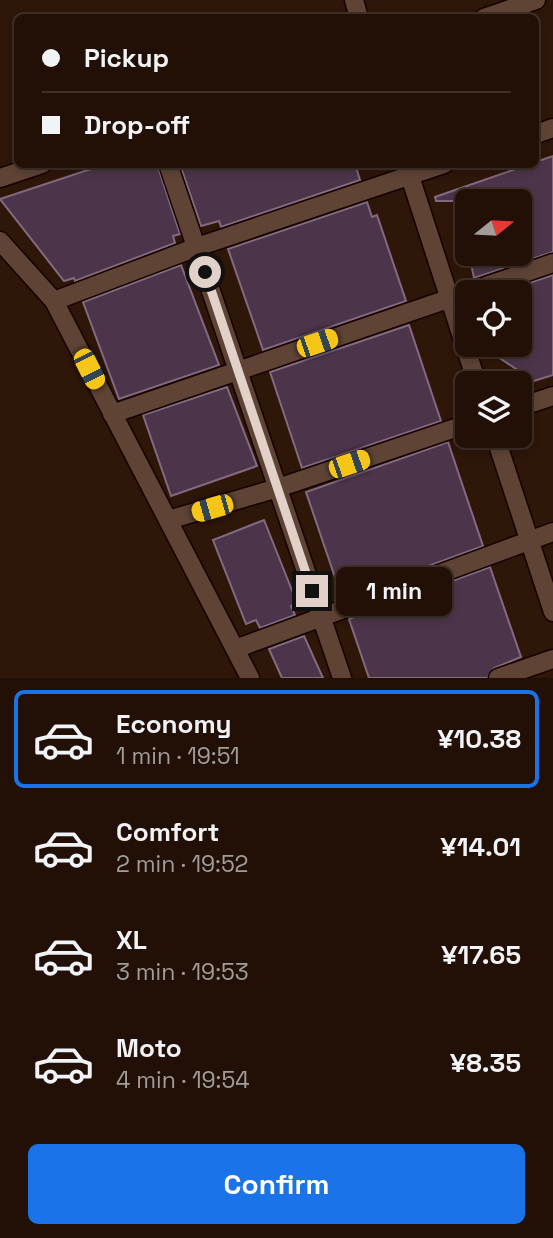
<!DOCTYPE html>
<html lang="en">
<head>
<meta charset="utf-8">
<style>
  :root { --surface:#221007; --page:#2a1911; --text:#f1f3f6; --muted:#a29d9b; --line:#3f3028; --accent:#1a73e8 }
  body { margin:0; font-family:"Space Grotesk",sans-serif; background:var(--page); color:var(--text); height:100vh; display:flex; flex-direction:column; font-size:26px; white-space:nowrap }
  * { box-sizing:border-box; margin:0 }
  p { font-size:23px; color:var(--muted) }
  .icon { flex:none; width:38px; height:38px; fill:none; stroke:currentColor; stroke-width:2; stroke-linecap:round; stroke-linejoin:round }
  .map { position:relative; height:678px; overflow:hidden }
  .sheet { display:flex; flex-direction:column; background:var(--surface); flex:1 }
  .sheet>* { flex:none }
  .guide { position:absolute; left:14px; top:14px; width:525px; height:154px; border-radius:10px; box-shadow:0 4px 10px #0003,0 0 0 2px var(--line); display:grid; align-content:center; height:154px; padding:0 28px; background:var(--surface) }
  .needle { width:46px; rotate:72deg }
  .fabs { position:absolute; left:455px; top:189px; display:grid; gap:14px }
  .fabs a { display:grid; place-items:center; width:77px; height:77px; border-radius:10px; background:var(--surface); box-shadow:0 4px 10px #0003,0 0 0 2px var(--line); font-size:35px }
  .end { position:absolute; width:32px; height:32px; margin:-16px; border:9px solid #e2d1c9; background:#111; box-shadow:0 0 0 4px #111 }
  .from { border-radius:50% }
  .bubble { position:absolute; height:49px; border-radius:10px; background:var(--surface); box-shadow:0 4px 10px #0003,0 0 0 2px var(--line); font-size:23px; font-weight:800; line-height:49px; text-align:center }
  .car { position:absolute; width:21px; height:42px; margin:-21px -10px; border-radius:9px; box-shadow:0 0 5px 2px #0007; background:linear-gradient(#f5c518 24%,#345 0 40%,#f5c518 0 76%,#345 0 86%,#f5c518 0) }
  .guide b { display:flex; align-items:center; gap:24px; height:66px; font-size:26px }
  .guide b+b { border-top:2px solid var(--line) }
  .guide i { width:18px; height:18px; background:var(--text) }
  ul { padding:12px 0 0; list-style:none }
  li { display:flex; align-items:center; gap:21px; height:98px; margin:0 14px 10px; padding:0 14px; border:4px solid transparent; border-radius:10px }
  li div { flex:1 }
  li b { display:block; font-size:26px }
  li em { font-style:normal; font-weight:800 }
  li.active { border-color:var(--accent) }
  li>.icon { width:63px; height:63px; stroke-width:1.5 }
  .cta { display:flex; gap:14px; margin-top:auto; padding:14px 28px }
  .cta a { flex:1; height:80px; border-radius:10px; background:var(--accent); color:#fff; font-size:28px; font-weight:800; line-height:80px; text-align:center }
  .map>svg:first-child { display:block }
  .building { fill:#4c354a; stroke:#836a80; stroke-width:2 }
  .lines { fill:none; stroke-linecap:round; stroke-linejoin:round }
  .minor-casing { stroke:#150200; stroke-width:21 }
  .minor { stroke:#5f4436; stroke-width:18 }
  .route { stroke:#e2d1c9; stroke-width:9 }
</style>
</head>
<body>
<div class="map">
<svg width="553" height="678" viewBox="0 0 553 678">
  <rect width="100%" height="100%" fill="#2e1609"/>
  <g class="building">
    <polygon points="553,156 553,252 474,278 469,254 520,254 520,201 436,201 435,197"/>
    <polygon points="106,164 157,164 180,234 173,236 175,243 75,281 74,278 64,281 0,199"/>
    <polygon points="180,164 355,164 360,180 221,227 219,221 201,226"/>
    <polygon points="367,202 372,217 377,215 406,301 263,350 228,249"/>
    <polygon points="181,265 219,365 119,399 83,302"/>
    <polygon points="553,275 553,375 534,381 480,345 520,345 520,292 503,292"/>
    <polygon points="409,325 441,421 302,468 270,372"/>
    <polygon points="227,387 257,466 171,496 143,415"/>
    <polygon points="448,442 483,546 342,598 306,492"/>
    <polygon points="264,520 297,603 291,606 295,615 260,628 256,620 246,624 213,540"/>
    <polygon points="490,567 521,657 494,668 487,678 369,678 349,619"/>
    <polygon points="304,636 323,678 282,678 269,649"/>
  </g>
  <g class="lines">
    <g class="minor-casing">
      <g id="minor">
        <polyline points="354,0 359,18"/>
        <polyline points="484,18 536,0"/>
        <polyline points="536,134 553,128"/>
        <polyline points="168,164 342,678"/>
        <polyline points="407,167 477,383"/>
        <polyline points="0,178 42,164"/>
        <polyline points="0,241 54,301 250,678"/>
        <polyline points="54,301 197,247 444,164"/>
        <polyline points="520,407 553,396"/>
        <polyline points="112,414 553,263"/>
        <polyline points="495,436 553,612"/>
        <polyline points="168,520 278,488 467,424"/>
        <polyline points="235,649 553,532"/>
        <polyline points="498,678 553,659"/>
      </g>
    </g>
    <use href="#minor" class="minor"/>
  </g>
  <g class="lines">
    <polyline class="route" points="205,272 312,591"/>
  </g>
</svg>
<div class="fabs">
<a><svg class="needle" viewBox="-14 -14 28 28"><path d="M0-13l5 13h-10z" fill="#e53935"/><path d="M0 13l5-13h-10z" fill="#a29d9b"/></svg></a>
<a><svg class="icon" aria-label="locate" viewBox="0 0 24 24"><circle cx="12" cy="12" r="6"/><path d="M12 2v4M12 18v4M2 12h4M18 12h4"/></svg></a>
<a><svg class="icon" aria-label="layers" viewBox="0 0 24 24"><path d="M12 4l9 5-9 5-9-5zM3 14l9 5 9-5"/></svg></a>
</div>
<i class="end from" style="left:205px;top:272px"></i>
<i class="end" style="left:312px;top:591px"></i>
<div class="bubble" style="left:336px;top:567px;width:116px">1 min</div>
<i class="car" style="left:317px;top:343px;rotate:71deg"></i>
<i class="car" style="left:89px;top:369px;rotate:153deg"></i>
<i class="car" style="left:349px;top:464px;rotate:71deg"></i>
<i class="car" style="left:212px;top:508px;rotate:254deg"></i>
<div class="guide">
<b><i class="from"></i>Pickup</b>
<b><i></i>Drop-off</b>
</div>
</div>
<section class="sheet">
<ul>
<li class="active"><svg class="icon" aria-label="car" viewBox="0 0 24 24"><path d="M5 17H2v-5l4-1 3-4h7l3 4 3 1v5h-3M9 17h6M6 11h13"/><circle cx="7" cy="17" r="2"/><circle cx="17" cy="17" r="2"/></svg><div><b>Economy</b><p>1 min · 19:51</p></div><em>¥10.38</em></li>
<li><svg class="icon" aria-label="car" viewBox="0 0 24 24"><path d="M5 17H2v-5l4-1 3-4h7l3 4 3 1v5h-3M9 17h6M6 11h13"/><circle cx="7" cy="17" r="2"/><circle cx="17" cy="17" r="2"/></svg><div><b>Comfort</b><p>2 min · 19:52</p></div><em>¥14.01</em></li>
<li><svg class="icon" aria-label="car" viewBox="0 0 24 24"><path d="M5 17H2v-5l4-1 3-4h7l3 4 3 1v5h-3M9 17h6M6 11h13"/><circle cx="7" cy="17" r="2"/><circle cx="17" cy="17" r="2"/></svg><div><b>XL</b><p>3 min · 19:53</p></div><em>¥17.65</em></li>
<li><svg class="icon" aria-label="car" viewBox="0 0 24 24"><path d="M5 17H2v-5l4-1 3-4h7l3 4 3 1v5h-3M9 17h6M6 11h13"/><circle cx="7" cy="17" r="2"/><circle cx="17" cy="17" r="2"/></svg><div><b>Moto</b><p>4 min · 19:54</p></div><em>¥8.35</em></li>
</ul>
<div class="cta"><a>Confirm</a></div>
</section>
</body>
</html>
